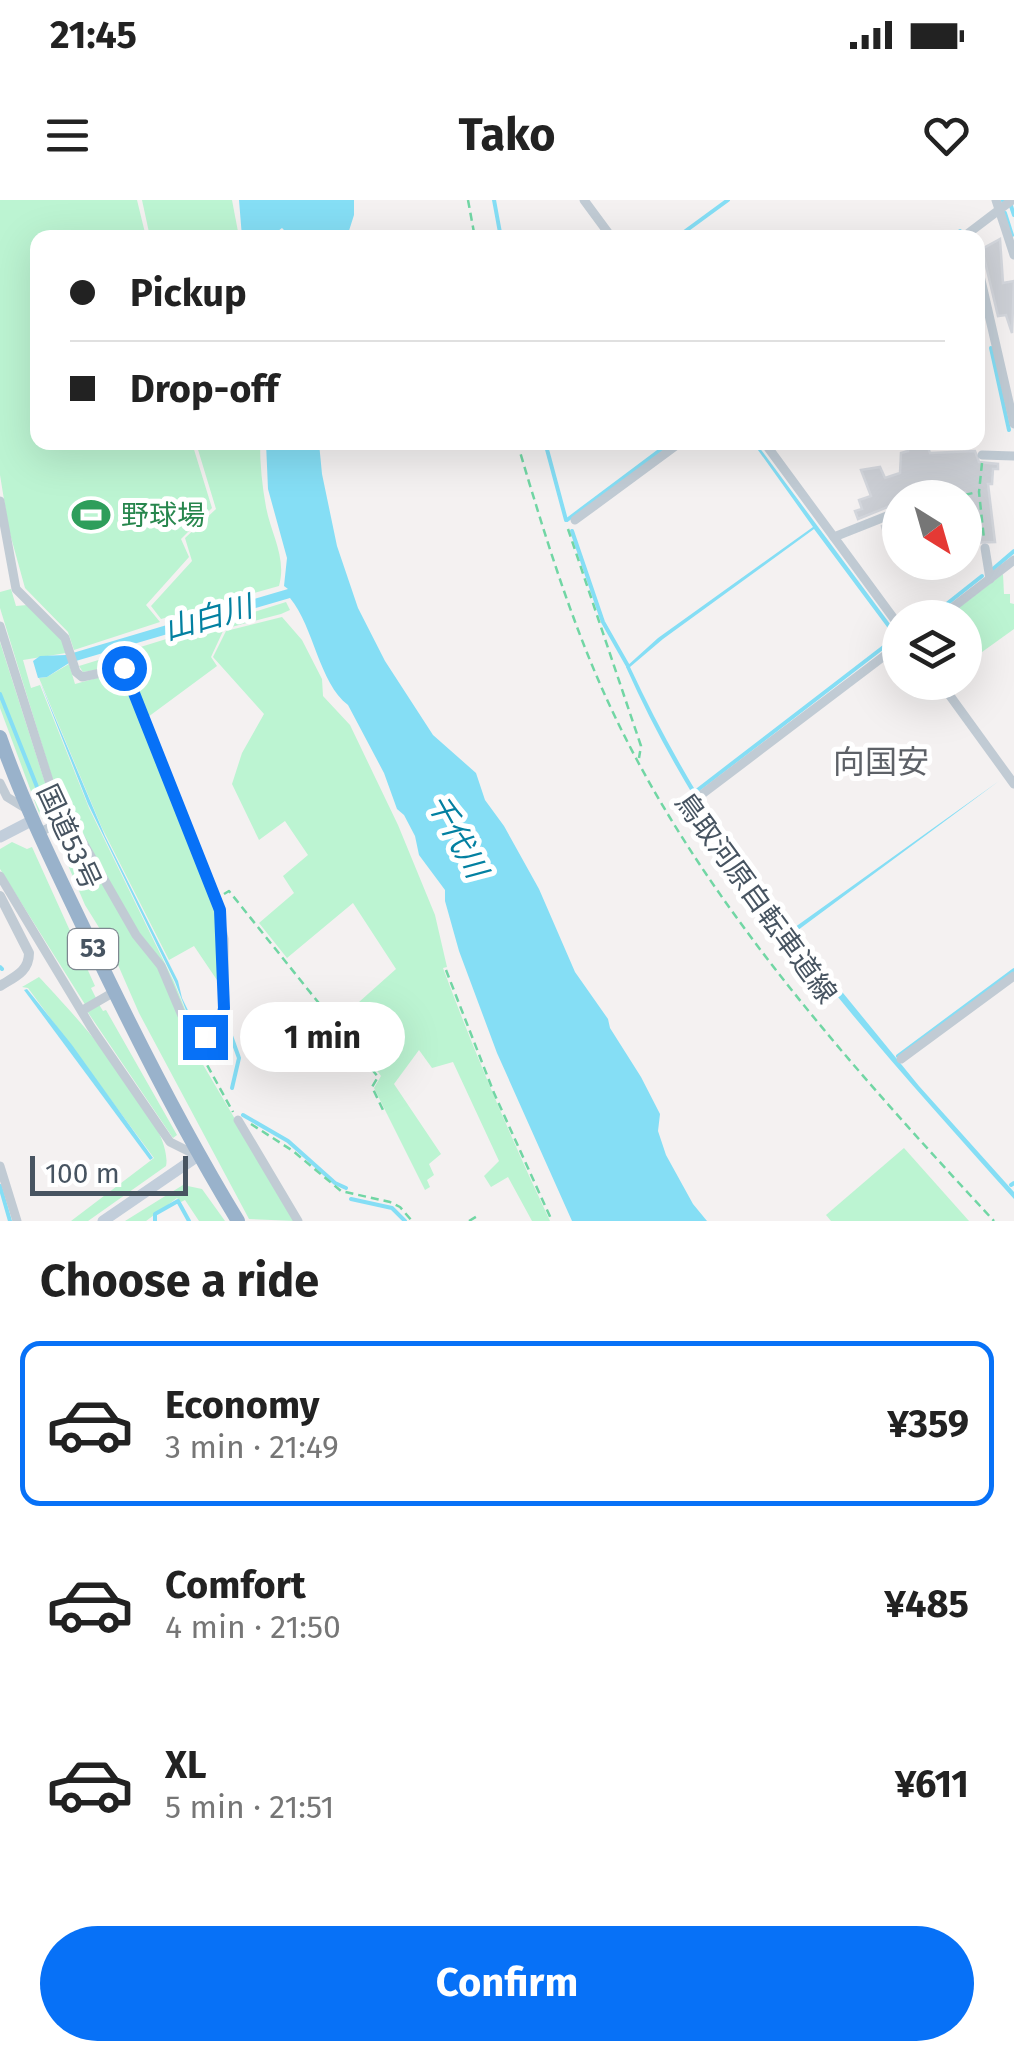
<!DOCTYPE html>
<html lang="en">
<head>
<meta charset="utf-8">
<style>
  :root { --surface:#fff; --page:#f6f6f6; --text:#222; --muted:#767676; --line:#e0e0e0; --accent:#0771f7 }
  body { margin:0; font-family:"Fira Sans","Noto Sans JP",sans-serif; background:var(--page); color:var(--text); height:100vh; display:flex; flex-direction:column; font-size:38px; white-space:nowrap }
  * { box-sizing:border-box; margin:0 }
  p { font-size:32px; color:var(--muted) }
  .icon { flex:none; width:55px; height:55px; fill:none; stroke:currentColor; stroke-width:2; stroke-linecap:round; stroke-linejoin:round }
  .map { position:relative; height:1021px; overflow:hidden }
  .details { display:flex; flex-direction:column; background:var(--surface); flex:1 }
  .details>* { flex:none }
  .guide { position:absolute; left:30px; top:30px; width:955px; height:220px; border-radius:20px; box-shadow:0 10px 40px #0002; display:grid; align-content:center; height:220px; padding:0 40px; background:var(--surface) }
  .needle { width:65px; rotate:143deg }
  .controls { position:absolute; left:882px; top:280px; display:grid; gap:20px }
  .controls a { display:grid; place-items:center; width:100px; height:100px; border-radius:50%; background:var(--surface); box-shadow:0 10px 40px #0002; font-size:50px }
  .scale { position:absolute; left:30px; bottom:25px; width:158px; box-sizing:border-box; padding-left:10px; border:5px solid #475461; border-top:0; font-size:28px; line-height:35px; white-space:nowrap; color:#475461; -webkit-text-stroke:8px #fff; paint-order:stroke }
  .end { position:absolute; width:45px; height:45px; margin:-22px; border:12px solid #0771f7; background:#fff; box-shadow:0 0 0 5px #fff }
  .from { border-radius:50% }
  .bubble { position:absolute; height:70px; border-radius:35px; background:var(--surface); box-shadow:0 10px 40px #0002; font-size:32px; font-weight:700; line-height:70px; text-align:center }
  .guide b { display:flex; align-items:center; gap:35px; height:95px; font-size:38px }
  .guide b+b { border-top:2px solid var(--line) }
  .guide i { width:25px; height:25px; background:var(--text) }
  ul { padding:0; list-style:none }
  li { display:flex; align-items:center; gap:30px; height:165px; margin:0 20px 15px; padding:0 20px; border:5px solid transparent; border-radius:20px }
  li div { flex:1 }
  li b { display:block; font-size:38px }
  li em { font-style:normal; font-weight:700 }
  li.active { border-color:var(--accent) }
  li>.icon { width:90px; height:90px; stroke-width:1.5 }
  h2 { padding:0 40px; font-size:45px; line-height:120px }
  .primary-button { display:flex; gap:20px; margin-top:auto; padding:20px 40px }
  .primary-button a { flex:1; height:115px; border-radius:60px; background:var(--accent); color:#fff; font-size:40px; font-weight:700; line-height:115px; text-align:center }
  .status { display:flex; justify-content:space-between; align-items:center; height:70px; padding:0 50px; background:var(--surface); direction:ltr }
  .status svg { height:28px; fill:currentColor }
  header { display:flex; justify-content:space-between; align-items:center; height:130px; padding:0 40px; background:var(--surface); font-size:45px; font-weight:700 }
  .map>svg:first-child { display:block }
  .green { fill:#bcf4d2 }
  .water { fill:#85def5 }
  .lines { fill:none; stroke-linecap:round; stroke-linejoin:round }
  .stream { stroke:#85def5; stroke-width:4 }
  .building { fill:#cdd0d6; stroke:#d4d7dd; stroke-width:2.5 }
  .path { stroke:#71d6a4; stroke-width:2.5; stroke-dasharray:8 5; stroke-linecap:butt }
  .minor { stroke:#c1cbd4; stroke-width:9 }
  .tertiary { stroke:#c1cbd4; stroke-width:10 }
  .secondary { stroke:#c2cedb; stroke-width:11 }
  .trunk { stroke:#99b2cb; stroke-width:14 }
  .route { stroke:#0771f7; stroke-width:12 }
  .labels { text-anchor:middle; dominant-baseline:central; stroke-width:10; stroke-linejoin:round; paint-order:stroke }
  .shield { fill:#fff; stroke:#7e8790; stroke-width:2.5 }
  .shield-label { font-size:25px; font-weight:bold; fill:#475461 }
  .leisure-label { font-size:28px; fill:#27864d; stroke:#fff; text-anchor:start }
  .street-label { font-size:28px; fill:#475461; stroke:#fff }
  .water-label { font-size:30px; font-style:italic; fill:#0380a1; stroke:#fff }
  .quarter-label { font-size:32px; fill:#5d6167; stroke:#fff }
</style>
</head>
<body>
<div class="status"><b>21:45</b><svg viewBox="0 0 49 12"><path d="M0 12V9h3v3zM5 12V6h3v6zM10 12V3h3v9zM15 12V0h3v12zM26 1h20v11H26zM47 4h2v5h-2z"/></svg></div>
<header><svg class="icon" aria-label="menu" viewBox="0 0 24 24"><path d="M4 6h16M4 12h16M4 18h16"/></svg>Tako<svg class="icon" aria-label="heart" viewBox="0 0 24 24"><path d="M12 20l-8-8c-3-5 5-10 8-4 3-6 11-1 8 4z"/></svg></header>
<div class="map">
<svg width="1014" height="1021" viewBox="0 0 1014 1021">
  <rect width="100%" height="100%" fill="#f4f1f1"/>
  <g class="green">
    <polygon points="0,0 137,0 146,37 38,38 38,242 192,243 212,308 181,339 189,357 146,405 160,422 74,450 68,432 25,388 9,330 0,275"/>
    <polygon points="142,0 232,0 239,37 150,37"/>
    <path d="M196 243H260C260 264 262 286 266 307 271 334 287 358 279 386L161 419 151 406 192 361 185 338 216 309Z"/>
    <polygon points="1003,374 1004,394 1010,394 1010,403 1014,404 1014,429 982,452 965,428 965,418 957,417 953,412"/>
    <polygon points="11,389 16,406 27,405 62,439 66,453 23,460 31,488 40,485 89,608 174,782 197,839 159,758 137,730 63,613 0,408 0,392"/>
    <polygon points="286,402 290,410 281,414 224,429 211,457 217,466 148,517 126,465 83,472 79,466"/>
    <path d="M282 417 302 440 322 479 323 496 350 525 398 625 435 715 447 767 443 768C475 854 511 938 550 1021H532L508 977 491 987 484 976 499 961 453 862 432 868 419 850 394 884 441 954 429 964 434 975 427 980 430 987 425 990 374 888 381 876 340 819 396 769 353 703 287 758 259 723 294 693 283 676 308 655 285 621 259 640 232 584 242 553 264 514 213 457 226 431Z"/>
    <polygon points="0,442 56,617 51,621 45,622 39,613 0,508"/>
    <polygon points="69,464 75,484 104,476 121,478 131,495 217,713 221,786 194,746 169,760 102,628 39,478 47,477"/>
    <polygon points="67,625 156,761 185,834 295,1021 249,1019 139,813 108,742 85,705 53,630"/>
    <polygon points="12,642 27,649 32,647 95,786 91,788 96,798 86,806 0,669 0,649"/>
    <path d="M39 777C70 810 175 923 166 966L88 1021H71L154 958 28 788 22 787Z"/>
    <polygon points="98,803 103,811 106,810 177,935 173,938 87,811"/>
    <polygon points="904,948 969,1021 831,1021 826,1015"/>
    <polygon points="183,985 202,989 225,1021 199,1021 185,1000 181,1002 177,998 146,1021 125,1021"/>
  </g>
  <g class="water">
    <polygon points="239,0 354,0 354,15 347,37 283,37 287,33 282,28 270,37 242,37"/>
    <path d="M266 243H319L322 274 337 346 358 408 385 461 433 535 476 573 485 600 504 626 539 689 575 772 608 819 610 828 641 877 660 914 658 931 666 955 693 1004 707 1021H572L497 853 459 751 445 701V690L419 655 415 636 404 615 397 609 384 573 348 505C319 483 314 427 290 398L69 463 47 477 38 478 33 461 40 456 66 455 288 389 284 386 287 358 268 289Z"/>
    <path d="M753 243H756L899 436 896 439 814 329 663 439 630 467C674 562 727 647 791 730L999 581 794 733 919 886 1014 992V999C867 835 716 670 626 467L658 438 813 327Z"/>
    <polygon points="40,482 105,636 178,781 182,798 198,831 196,836 175,782 88,604"/>
    <polygon points="27,789 72,845 153,958 150,960 24,790"/>
  </g>
  <g class="lines">
    <g class="stream">
      <polyline points="494,0 501,38"/>
      <polyline points="1003,0 1003,1"/>
      <polyline points="1011,6 1014,15"/>
      <polyline points="1005,13 1012,35"/>
      <polyline points="676,38 728,0"/>
      <polyline points="951,38 960,31"/>
      <polyline points="991,148 1009,230"/>
      <polyline points="545,242 566,320"/>
      <polyline points="567,320 671,242"/>
      <polyline points="572,331 603,422 628,466"/>
      <polyline points="993,369 1014,351"/>
      <polyline points="929,418 982,376"/>
      <polyline points="0,494 49,617"/>
      <polyline points="695,592 894,439"/>
      <polyline points="0,767 2,769"/>
      <polyline points="226,822 239,858 232,888"/>
      <polyline points="898,856 1014,770"/>
      <polyline points="243,915 288,941 335,983 346,988"/>
      <polyline points="1011,985 1014,983"/>
      <polyline points="0,986 10,1021"/>
      <polyline points="351,999 392,1008 405,1021"/>
      <polyline points="155,1021 155,1014 178,1001 189,1021"/>
    </g>
  </g>
  <g class="building">
    <polygon points="1000,39 1003,83 1014,81 1012,133 1006,115 998,116 982,49"/>
    <polygon points="907,242 927,245 930,253 975,251 979,262 998,264 998,269 993,269 992,284 988,284 995,342 965,343 965,292 941,298 900,298 900,314 896,307 890,306 858,319 855,311 862,309 859,300 871,296 861,270 880,267 885,278 900,273 901,253 908,251"/>
    <polygon points="900,315 900,354 892,343 887,344 882,326 896,321"/>
  </g>
  <g class="lines">
    <g class="path">
      <polyline points="468,0 475,38"/>
      <path d="M517 242C546 339 575 436 620 527 710 710 857 873 994 1021"/>
      <polyline points="982,263 979,292 984,339"/>
      <polyline points="952,298 977,292"/>
      <polyline points="568,329 641,546 639,558"/>
      <polyline points="224,694 229,691 378,877 372,887 384,912"/>
      <polyline points="446,770 494,893 552,1021"/>
      <polyline points="201,854 233,912"/>
      <polyline points="251,924 293,951 341,991 390,1002 400,1007 412,1021"/>
      <polyline points="469,1021 479,1015"/>
    </g>
    <g class="minor">
      <polyline points="584,0 612,38"/>
      <polyline points="996,0 1014,55"/>
      <polyline points="962,38 1012,0"/>
      <polyline points="978,67 1014,224"/>
      <polyline points="764,242 900,427"/>
      <polyline points="982,255 1014,256"/>
      <path d="M0 301 16 389 65 438 76 472 82 477 124 468 216 699 224 739V808C220 826 209 834 194 844L161 766 136 735 73 625 63 621 38 633"/>
      <polyline points="575,320 681,242"/>
      <polyline points="834,337 892,314"/>
      <polyline points="985,348 990,379"/>
      <polyline points="939,418 1014,360"/>
      <polyline points="0,426 62,622"/>
      <polyline points="940,482 1014,584"/>
      <polyline points="0,583 7,597 25,608"/>
      <polyline points="701,595 900,444"/>
      <polyline points="0,676 91,827 170,942 198,956"/>
      <polyline points="83,810 114,792"/>
      <polyline points="901,859 1014,776"/>
      <polyline points="238,920 298,1021"/>
      <polyline points="0,966 17,1021"/>
    </g>
    <path class="tertiary" d="M0 696 29 753C29 772 14 777 0 786"/>
    <g class="secondary">
      <polyline points="0,637 33,620"/>
      <polyline points="103,1021 198,956"/>
    </g>
    <path class="trunk" d="M0 537C24 606 56 670 87 735 133 832 182 929 238 1021"/>
  </g>
  <g class="lines">
    <polyline class="route" points="124,468 220,710 224,808 222,819 205,837"/>
  </g>
  <defs>
    <g id="stadium-bare" transform="scale(3)"><path d="M0-5a6.5 5 0 1 0 0 10a6.5 5 0 1 0 0-10ZM-3.5-1.8h7v3.6h-7Z" fill="#2e9e5b" stroke="#fff" stroke-width="2.5" paint-order="stroke"/></g>
  </defs>
  <g fill-rule="evenodd">
    <use href="#stadium-bare" x="91" y="315"/>
  </g>
  <g class="labels">
    <rect class="shield" x="68" y="729" width="50" height="40" rx="8"/>
    <g class="shield-label">
      <text x="93" y="749">53</text>
    </g>
    <g class="leisure-label">
      <text x="121" y="315">野球場</text>
    </g>
    <g class="street-label">
      <text transform="translate(69 637) rotate(65)">国道53号</text>
      <text transform="translate(756 698) rotate(54)">鳥取河原自転車道線</text>
    </g>
    <g class="water-label">
      <text transform="translate(208 418) rotate(-16)">山白川</text>
      <text transform="translate(457 636) rotate(61)">千代川</text>
    </g>
    <g class="quarter-label">
      <text x="881" y="562">向国安</text>
    </g>
  </g>
</svg>
<div class="controls">
<a><svg class="needle" viewBox="-14 -14 28 28"><path d="M0-13l5 13h-10z" fill="#e53935"/><path d="M0 13l5-13h-10z" fill="#767676"/></svg></a>
<a><svg class="icon" aria-label="layers" viewBox="0 0 24 24"><path d="M12 4l9 5-9 5-9-5zM3 14l9 5 9-5"/></svg></a>
</div>
<div class="scale">100 m</div>
<i class="end from" style="left:124px;top:468px"></i>
<i class="end" style="left:205px;top:837px"></i>
<div class="bubble" style="left:240px;top:802px;width:165px">1 min</div>
<div class="guide">
<b><i class="from"></i>Pickup</b>
<b><i></i>Drop-off</b>
</div>
</div>
<section class="details">
<h2>Choose a ride</h2>
<ul>
<li class="active"><svg class="icon" aria-label="car" viewBox="0 0 24 24"><path d="M5 17H2v-5l4-1 3-4h7l3 4 3 1v5h-3M9 17h6M6 11h13"/><circle cx="7" cy="17" r="2"/><circle cx="17" cy="17" r="2"/></svg><div><b>Economy</b><p>3 min · 21:49</p></div><em>¥359</em></li>
<li><svg class="icon" aria-label="car" viewBox="0 0 24 24"><path d="M5 17H2v-5l4-1 3-4h7l3 4 3 1v5h-3M9 17h6M6 11h13"/><circle cx="7" cy="17" r="2"/><circle cx="17" cy="17" r="2"/></svg><div><b>Comfort</b><p>4 min · 21:50</p></div><em>¥485</em></li>
<li><svg class="icon" aria-label="car" viewBox="0 0 24 24"><path d="M5 17H2v-5l4-1 3-4h7l3 4 3 1v5h-3M9 17h6M6 11h13"/><circle cx="7" cy="17" r="2"/><circle cx="17" cy="17" r="2"/></svg><div><b>XL</b><p>5 min · 21:51</p></div><em>¥611</em></li>
</ul>
<div class="primary-button"><a>Confirm</a></div>
</section>
</body>
</html>
